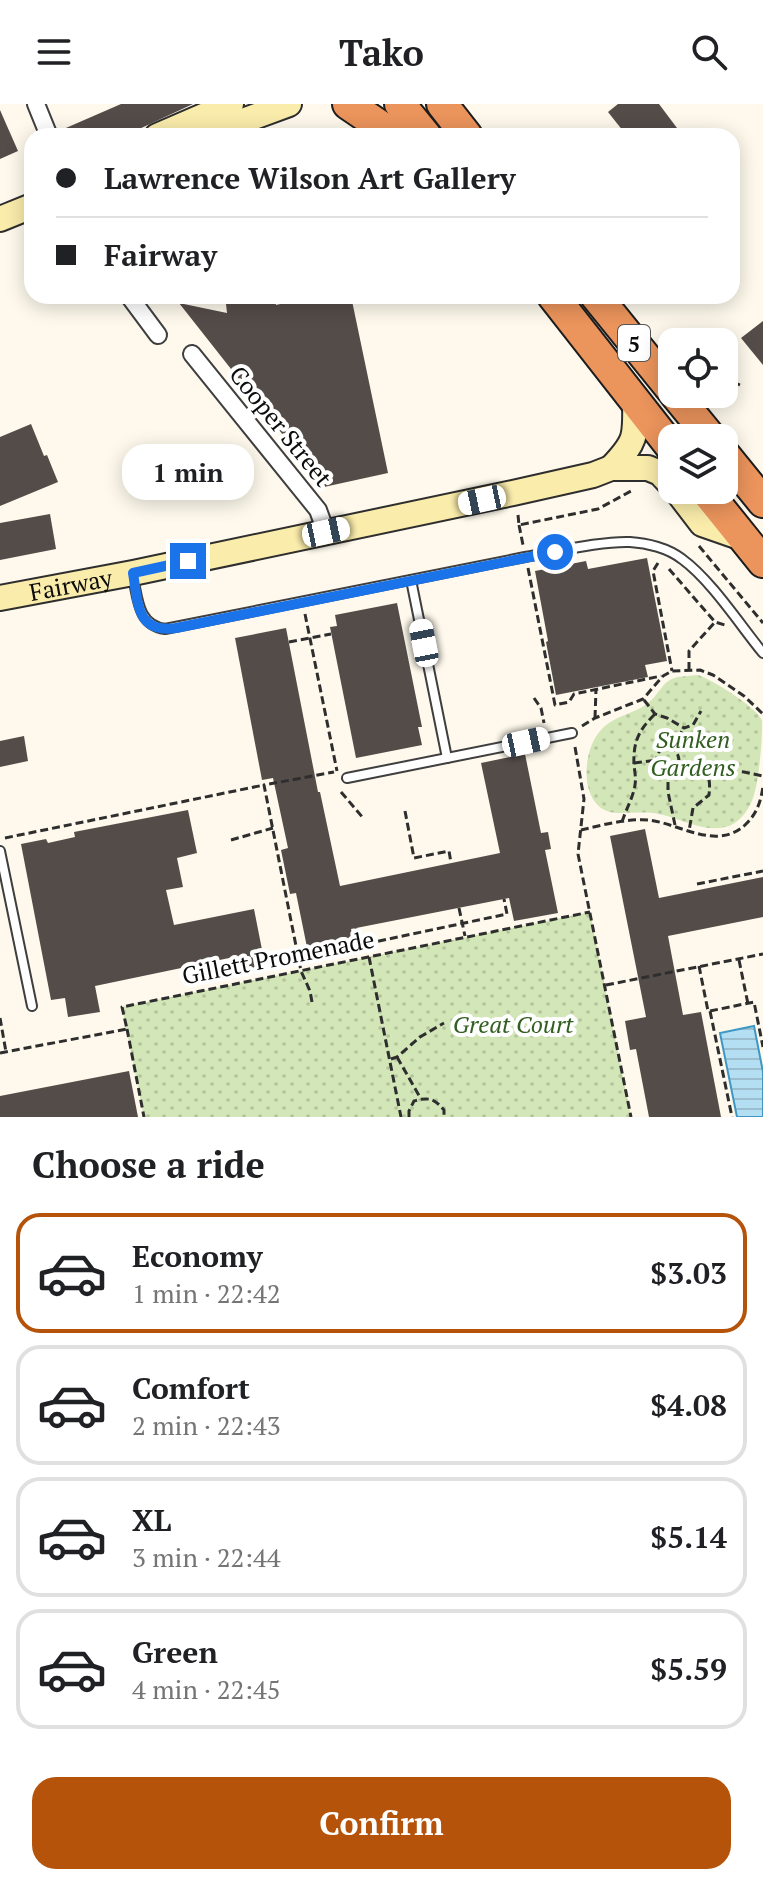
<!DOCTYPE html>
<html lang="en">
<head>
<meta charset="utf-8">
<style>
  :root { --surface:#fff; --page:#f6f6f6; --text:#202124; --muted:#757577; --line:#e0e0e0; --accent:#b45309 }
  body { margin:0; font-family:"PT Serif",serif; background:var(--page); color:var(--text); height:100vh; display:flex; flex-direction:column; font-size:30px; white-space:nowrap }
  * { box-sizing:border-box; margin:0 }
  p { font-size:26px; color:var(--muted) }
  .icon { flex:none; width:44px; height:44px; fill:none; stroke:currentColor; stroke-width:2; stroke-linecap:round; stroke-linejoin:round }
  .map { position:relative; height:1013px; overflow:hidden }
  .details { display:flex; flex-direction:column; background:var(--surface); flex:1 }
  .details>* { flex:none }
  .banner { position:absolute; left:24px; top:24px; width:716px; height:176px; border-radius:24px; box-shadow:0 4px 20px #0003; display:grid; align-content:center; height:176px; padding:0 32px; background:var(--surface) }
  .controls { position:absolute; left:658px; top:224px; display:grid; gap:16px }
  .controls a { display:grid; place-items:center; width:80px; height:80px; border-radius:16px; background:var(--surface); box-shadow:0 4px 20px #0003; font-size:40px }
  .end { position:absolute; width:36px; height:36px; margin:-18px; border:10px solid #1a73e8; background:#fff; box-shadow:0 0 0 4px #fff }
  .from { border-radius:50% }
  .bubble { position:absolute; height:56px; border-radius:24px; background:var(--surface); box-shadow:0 4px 20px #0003; font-size:26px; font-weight:700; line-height:56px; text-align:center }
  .car { position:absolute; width:24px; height:48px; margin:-24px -12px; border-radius:10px; box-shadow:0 0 6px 2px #0007; background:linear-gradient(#fff 24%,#345 0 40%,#fff 0 76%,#345 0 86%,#fff 0) }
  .banner b { display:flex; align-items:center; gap:28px; height:76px; font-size:30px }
  .banner b+b { border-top:2px solid var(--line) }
  .banner i { width:20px; height:20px; background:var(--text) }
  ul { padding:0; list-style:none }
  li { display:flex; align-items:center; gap:24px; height:120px; margin:0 16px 12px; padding:0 16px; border:4px solid var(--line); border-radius:24px }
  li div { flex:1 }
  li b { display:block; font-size:30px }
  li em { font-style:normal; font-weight:700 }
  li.active { border-color:var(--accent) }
  li>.icon { width:72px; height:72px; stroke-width:1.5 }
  h2 { padding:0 32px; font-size:36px; line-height:96px }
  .primary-button { display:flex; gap:16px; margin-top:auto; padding:16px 32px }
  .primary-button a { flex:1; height:92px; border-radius:24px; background:var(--accent); color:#fff; font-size:32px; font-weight:700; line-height:92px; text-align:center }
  header { display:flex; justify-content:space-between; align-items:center; height:104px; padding:0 32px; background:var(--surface); font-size:36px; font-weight:700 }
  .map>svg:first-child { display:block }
  .park { fill:url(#park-dots) }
  .water { fill:url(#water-rules); stroke:#3f98c4; stroke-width:2 }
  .building { fill:#544c49 }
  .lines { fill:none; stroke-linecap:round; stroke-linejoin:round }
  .lane-casing { stroke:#3f3f3f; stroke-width:12 }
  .street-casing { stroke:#3f3f3f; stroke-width:20 }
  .secondary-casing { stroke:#2e2e2e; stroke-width:28 }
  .highway-casing { stroke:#1d1d1d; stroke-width:34 }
  .path { stroke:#2e2e2e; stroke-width:3; stroke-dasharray:8 4; stroke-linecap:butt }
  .lane { stroke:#fff; stroke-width:8 }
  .street { stroke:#fff; stroke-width:16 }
  .secondary { stroke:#faecab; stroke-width:24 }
  .highway { stroke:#eb945c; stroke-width:30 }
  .path-bridge { stroke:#2e2e2e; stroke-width:3; stroke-dasharray:8 4; stroke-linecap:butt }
  .route { stroke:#1a73e8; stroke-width:10 }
  .labels { text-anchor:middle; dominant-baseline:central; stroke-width:8; stroke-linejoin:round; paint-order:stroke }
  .shield { fill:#fff; stroke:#555; stroke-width:2 }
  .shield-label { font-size:22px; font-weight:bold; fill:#0c0c0c }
  .street-label { font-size:24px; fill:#0c0c0c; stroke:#fff }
  .park-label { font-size:24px; font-style:italic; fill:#325f21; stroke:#fff }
</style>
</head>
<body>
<header><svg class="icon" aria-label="menu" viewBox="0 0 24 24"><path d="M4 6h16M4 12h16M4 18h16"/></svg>Tako<svg class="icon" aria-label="search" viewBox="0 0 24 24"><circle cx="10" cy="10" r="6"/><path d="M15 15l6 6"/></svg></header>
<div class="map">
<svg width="763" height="1013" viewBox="0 0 763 1013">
  <defs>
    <pattern id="park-dots" width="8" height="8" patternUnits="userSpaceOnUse" patternTransform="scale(2)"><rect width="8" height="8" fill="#d3e6b8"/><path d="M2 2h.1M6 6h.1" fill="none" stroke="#b4c49d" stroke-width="1.8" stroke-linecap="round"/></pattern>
    <pattern id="water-rules" width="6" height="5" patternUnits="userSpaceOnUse" patternTransform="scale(2)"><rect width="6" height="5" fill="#b4dff2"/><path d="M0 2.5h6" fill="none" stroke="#9abece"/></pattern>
  </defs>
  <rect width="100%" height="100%" fill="#fef9ec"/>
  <g class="park">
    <path d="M698 571C713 576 756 603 762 616 763 631 759 678 753 694 749 706 738 721 725 723 701 729 677 712 654 709 642 708 629 709 617 709 579 708 580 648 601 626 613 612 634 610 648 599 658 592 662 578 674 574 681 572 691 572 698 571Z"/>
    <polygon points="590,808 631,1013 144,1013 122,903"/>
  </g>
  <polygon class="water" points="754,922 763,968 763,1013 737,1013 720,929"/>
  <g class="building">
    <polygon points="121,0 193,0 124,32 60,32 59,27"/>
    <polygon points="618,0 659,0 683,32 627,32 608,8"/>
    <polygon points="0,6 18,47 0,55"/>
    <polygon points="269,192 275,192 276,201 315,192 351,192 388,369 324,383 179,199 227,209 226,200"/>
    <polygon points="763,217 763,261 741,234"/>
    <polygon points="31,320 44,352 47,351 58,378 0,402 0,333"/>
    <polygon points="50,410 56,445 0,456 0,419"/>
    <polygon points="647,454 667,557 645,561 648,573 556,591 546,538 548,537 535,467 586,457 588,465"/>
    <polygon points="397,499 422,623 418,623 422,641 356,654 330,523 337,522 335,511"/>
    <polygon points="286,524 318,688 320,688 340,782 500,749 481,659 525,650 541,729 548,728 551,745 545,746 558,809 514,817 509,794 351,825 356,848 310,858 296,789 290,790 281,746 288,744 273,674 262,676 235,534"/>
    <polygon points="24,632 28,657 0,663 0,637"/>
    <polygon points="188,706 197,749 177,754 183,783 166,786 174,821 254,805 266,866 237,871 234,853 95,882 100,908 68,913 65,894 51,896 21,740 46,735 48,739 75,733 74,728"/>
    <polygon points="645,725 659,794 763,773 763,813 668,832 683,911 701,908 721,1013 649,1013 636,945 630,946 625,917 646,913 610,732"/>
    <polygon points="129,967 138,1013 0,1013 0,992"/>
  </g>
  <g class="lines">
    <g class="lane-casing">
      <g id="lane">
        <path d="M133 473C138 496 138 521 165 525L525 453C556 448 600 437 630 438 647 439 668 444 682 455 711 476 740 521 763 549"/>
        <polyline points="411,476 447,654"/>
        <polyline points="347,674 572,629"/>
        <polyline points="0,747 32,902"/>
      </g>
    </g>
    <g class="street-casing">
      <g id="street">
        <polyline points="36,0 49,32"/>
        <polyline points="129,192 158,231"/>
        <polyline points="192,250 318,406 326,428"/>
      </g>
    </g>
    <g class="secondary-casing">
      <g id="secondary">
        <polyline points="157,32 231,0"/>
        <polyline points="202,32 289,0"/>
        <polyline points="0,115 32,102"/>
        <path d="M611 364C636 338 636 333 635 297"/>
        <polyline points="676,386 702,420 745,435"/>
        <path id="s1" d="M0 494 133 469 513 389 593 371 611 364H648L660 369 672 382"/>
      </g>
    </g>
    <g class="highway-casing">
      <g id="highway">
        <polyline points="348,0 395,32"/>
        <polyline points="400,0 426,32"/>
        <polyline points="442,0 467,32"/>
        <polyline points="553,192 672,344"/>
        <polyline points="596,192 672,286"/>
        <polyline points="675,290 711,334"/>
        <polyline points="724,350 763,398"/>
        <polyline points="705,386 763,458"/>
      </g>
    </g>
    <g class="path">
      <polyline points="724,274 740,281"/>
      <polyline points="518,411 519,421 598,405 631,387"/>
      <polyline points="519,421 523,441"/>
      <polyline points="699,442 763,519"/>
      <polyline points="658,459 653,467 672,567"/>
      <polyline points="528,464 555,601 569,598 574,590 661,572"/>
      <polyline points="669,465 715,518 725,521"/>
      <polyline points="305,510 337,667"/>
      <polyline points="689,566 689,547 715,518"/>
      <polyline points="534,594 541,604 544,619"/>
      <polyline points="644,596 655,610 667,614 684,624 693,621 701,607"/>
      <polyline points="595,614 596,585"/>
      <polyline points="582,622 595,614 643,595 663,572 672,567 700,566 713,571 744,592 763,610"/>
      <polyline points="575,643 584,695 578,750 631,1013"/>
      <polyline points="671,644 684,624"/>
      <path d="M679 658C679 649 674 640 663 645 647 652 665 680 679 658 703 660 712 665 709 691L693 704 689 727"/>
      <polyline points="634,659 657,656"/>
      <polyline points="706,665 744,668 763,672"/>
      <polyline points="668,666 668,688 675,721"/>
      <polyline points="341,688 364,715"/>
      <polyline points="405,707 414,754 449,747 451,759"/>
      <path d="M622 718C626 705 633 694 635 681 636 675 635 668 634 662 633 638 638 627 655 610"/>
      <path d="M581 726C603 721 627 714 649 716 680 720 717 747 745 721 757 710 761 697 763 682"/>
      <polyline points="5,734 264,681"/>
      <polyline points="231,736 273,724"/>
      <polyline points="697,780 763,767"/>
      <polyline points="459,804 465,832"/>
      <polyline points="356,824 360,841 507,810 504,795"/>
      <polyline points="369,853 401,1013"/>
      <polyline points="739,856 748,900"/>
      <polyline points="699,862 708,907 710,907 732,1013"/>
      <polyline points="606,881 763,850"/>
      <polyline points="312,898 310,887 301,867 264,681 334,668"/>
      <polyline points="710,907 754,898 763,943"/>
      <polyline points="0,914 6,948"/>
      <polyline points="127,925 144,1013"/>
      <polyline points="0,949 127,925 122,903 590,808"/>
      <polyline points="397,953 421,995"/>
      <polyline points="391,955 397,953 420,933 444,919"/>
      <path d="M409 1013V1007L414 997C428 993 434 994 444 1006V1013"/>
    </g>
    <use href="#lane" class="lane"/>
    <use href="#street" class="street"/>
    <use href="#secondary" class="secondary"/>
    <use href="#highway" class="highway"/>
    <polyline class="path-bridge" points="289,538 331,530"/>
  </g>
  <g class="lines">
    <path class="route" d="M188 457 133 469C138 498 136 530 176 524L555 448"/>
  </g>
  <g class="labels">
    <rect class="shield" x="618" y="221" width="32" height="36" rx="6"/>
    <g class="shield-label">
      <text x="634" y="239">5</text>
    </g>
    <g class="street-label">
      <text transform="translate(281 322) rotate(51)">Cooper Street</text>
      <text stroke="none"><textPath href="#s1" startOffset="72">Fairway</textPath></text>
      <text transform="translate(278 853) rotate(-11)">Gillett Promenade</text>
    </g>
    <g class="park-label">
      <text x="693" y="635">Sunken<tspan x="693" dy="28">Gardens</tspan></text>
      <text x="513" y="920">Great Court</text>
    </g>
  </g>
</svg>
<div class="controls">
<a><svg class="icon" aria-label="locate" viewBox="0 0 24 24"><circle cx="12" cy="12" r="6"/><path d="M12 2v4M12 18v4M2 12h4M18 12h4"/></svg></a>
<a><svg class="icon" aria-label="layers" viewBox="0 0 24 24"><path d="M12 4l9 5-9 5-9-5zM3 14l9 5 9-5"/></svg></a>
</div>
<i class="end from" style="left:555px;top:448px"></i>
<i class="end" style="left:188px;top:457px"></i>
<div class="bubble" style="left:122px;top:340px;width:132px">1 min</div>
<i class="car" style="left:482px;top:396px;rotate:258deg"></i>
<i class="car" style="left:326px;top:428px;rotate:78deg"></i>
<i class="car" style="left:424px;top:539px;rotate:349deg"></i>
<i class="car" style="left:526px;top:638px;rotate:78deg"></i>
<div class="banner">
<b><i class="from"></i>Lawrence Wilson Art Gallery</b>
<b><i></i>Fairway</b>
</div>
</div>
<section class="details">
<h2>Choose a ride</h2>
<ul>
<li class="active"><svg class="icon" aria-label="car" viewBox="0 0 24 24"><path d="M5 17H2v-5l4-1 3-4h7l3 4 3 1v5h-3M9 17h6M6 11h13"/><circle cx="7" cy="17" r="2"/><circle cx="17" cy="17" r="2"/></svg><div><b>Economy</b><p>1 min · 22:42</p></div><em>$3.03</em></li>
<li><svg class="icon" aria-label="car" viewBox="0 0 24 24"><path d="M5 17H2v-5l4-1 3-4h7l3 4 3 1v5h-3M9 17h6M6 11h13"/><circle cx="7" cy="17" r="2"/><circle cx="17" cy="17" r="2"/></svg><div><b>Comfort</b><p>2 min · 22:43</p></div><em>$4.08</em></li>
<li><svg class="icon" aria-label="car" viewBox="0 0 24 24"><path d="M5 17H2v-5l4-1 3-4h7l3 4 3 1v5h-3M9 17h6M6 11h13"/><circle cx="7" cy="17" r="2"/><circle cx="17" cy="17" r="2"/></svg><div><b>XL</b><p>3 min · 22:44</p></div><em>$5.14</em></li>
<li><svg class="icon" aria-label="car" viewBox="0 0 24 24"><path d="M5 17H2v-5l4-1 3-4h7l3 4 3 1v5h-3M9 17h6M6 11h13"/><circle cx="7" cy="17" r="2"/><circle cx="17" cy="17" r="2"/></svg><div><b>Green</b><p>4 min · 22:45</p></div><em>$5.59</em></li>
</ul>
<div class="primary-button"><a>Confirm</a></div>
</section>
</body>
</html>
